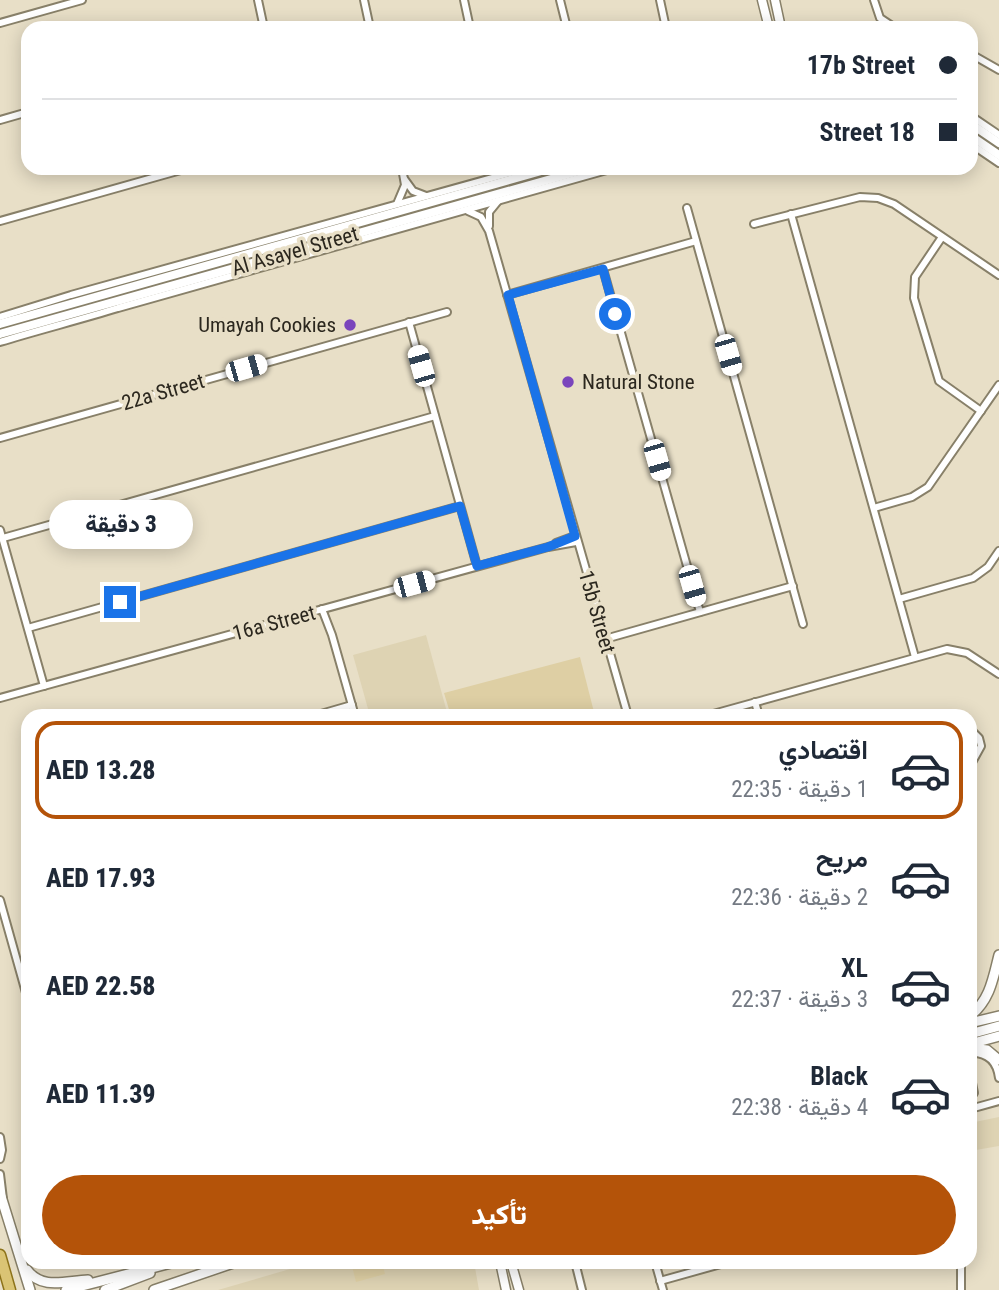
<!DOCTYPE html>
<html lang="ar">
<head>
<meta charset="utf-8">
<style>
  :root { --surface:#fff; --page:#f2f2f3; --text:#1f2937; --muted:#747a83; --line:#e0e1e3; --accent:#b45309 }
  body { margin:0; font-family:"Roboto Condensed",Vazirmatn,sans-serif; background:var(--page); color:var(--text); direction:rtl; height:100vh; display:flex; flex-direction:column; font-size:26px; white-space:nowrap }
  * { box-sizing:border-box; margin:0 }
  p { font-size:23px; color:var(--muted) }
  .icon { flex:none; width:38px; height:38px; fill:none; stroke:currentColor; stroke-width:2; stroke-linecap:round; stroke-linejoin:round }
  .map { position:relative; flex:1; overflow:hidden; direction:ltr }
  .drawer { position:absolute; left:21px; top:709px; width:956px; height:560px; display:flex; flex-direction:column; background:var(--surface); border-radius:21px; box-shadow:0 4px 18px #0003; direction:rtl }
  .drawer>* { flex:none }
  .top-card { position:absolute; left:21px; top:21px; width:957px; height:154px; border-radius:21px; box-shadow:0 4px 18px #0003; direction:rtl; display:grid; align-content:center; height:154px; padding:0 21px; background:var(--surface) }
  .end { position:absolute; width:32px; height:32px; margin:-16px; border:9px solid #1a73e8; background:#fff; box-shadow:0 0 0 4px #fff }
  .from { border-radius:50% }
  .bubble { position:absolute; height:49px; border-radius:24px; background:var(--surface); box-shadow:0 4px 18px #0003; font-size:23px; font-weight:800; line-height:49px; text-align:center; direction:rtl }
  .car { position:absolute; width:21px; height:42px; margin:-21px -10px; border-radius:9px; box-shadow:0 0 5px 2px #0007; background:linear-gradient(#fff 24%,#345 0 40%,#fff 0 76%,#345 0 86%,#fff 0) }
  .top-card b { display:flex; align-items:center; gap:24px; height:66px; font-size:26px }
  .top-card b+b { border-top:2px solid var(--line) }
  .top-card i { width:18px; height:18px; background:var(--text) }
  ul { padding:12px 0 0; list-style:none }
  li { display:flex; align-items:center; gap:21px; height:98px; margin:0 14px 10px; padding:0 7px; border:4px solid transparent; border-radius:21px }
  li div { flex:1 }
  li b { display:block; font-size:26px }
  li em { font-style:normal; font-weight:800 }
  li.selected { border-color:var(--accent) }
  li>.icon { width:63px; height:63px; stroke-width:1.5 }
  .button { display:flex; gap:14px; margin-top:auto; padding:14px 21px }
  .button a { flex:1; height:80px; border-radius:42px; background:var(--accent); color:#fff; font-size:28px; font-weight:800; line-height:80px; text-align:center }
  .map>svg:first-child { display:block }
  .built { fill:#ded3b3 }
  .green { fill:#decfa4 }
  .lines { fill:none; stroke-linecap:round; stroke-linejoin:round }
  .minor-casing { stroke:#888069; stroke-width:10 }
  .tertiary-casing { stroke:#888069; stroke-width:11 }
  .secondary-casing { stroke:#888069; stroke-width:12 }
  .primary-casing { stroke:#8d731a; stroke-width:13 }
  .minor { stroke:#fff; stroke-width:6 }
  .tertiary { stroke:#fff; stroke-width:8 }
  .secondary { stroke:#fff; stroke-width:9 }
  .primary { stroke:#dac474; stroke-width:10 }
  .route { stroke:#1a73e8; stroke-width:9 }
  .poi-dot { fill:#7a45bc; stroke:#e8dfc7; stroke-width:2.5 }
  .labels { text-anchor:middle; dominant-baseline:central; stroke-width:7; stroke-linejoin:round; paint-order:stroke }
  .street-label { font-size:21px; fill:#2b271e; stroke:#e8dfc7 }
  .poi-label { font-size:21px; fill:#2b271e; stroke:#e8dfc7; text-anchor:end }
</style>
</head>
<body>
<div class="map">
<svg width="999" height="1290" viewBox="0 0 999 1290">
  <rect width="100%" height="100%" fill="#e8dfc7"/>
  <g class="built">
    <polygon points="426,635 448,716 370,716 353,655"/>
    <polygon points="999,1117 999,1146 970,1151 970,1123"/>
    <polygon points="314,1262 474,1262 479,1290 218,1290"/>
  </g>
  <g class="green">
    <polygon points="580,657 595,716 451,716 444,693"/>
    <polygon points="351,1262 382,1262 385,1274 356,1282"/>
  </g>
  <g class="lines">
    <g class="minor-casing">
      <g id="minor">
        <polyline points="258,0 264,28"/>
        <polyline points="364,0 370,28"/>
        <polyline points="464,0 470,28"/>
        <polyline points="560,0 567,28"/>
        <polyline points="660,0 666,28"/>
        <polyline points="874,0 880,18 895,28"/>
        <polyline points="0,23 82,0"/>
        <polyline points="971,54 999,70"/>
        <polyline points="971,116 999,135"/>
        <polyline points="0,120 28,112"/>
        <polyline points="971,144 999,163"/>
        <polyline points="405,180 413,191 426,196"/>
        <polyline points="397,204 405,185 402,168"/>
        <polyline points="687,208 803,624"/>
        <polyline points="468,211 481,217 489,231 628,716"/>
        <polyline points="791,214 915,657"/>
        <polyline points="0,221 188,168"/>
        <polyline points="754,224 860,197 878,198 894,204 999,275"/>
        <polyline points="489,226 489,212 498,201"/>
        <polyline points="942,237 915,277 914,298 939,381 981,411"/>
        <polyline points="603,269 700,612"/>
        <polyline points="507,295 696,241"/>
        <polyline points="0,317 71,295 528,168"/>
        <polyline points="409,322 477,566"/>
        <path d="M0 342C39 330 79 320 118 308L614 168"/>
        <polyline points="0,438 447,312"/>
        <polyline points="874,508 912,497 928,487 999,385"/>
        <polyline points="0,530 44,686"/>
        <polyline points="3,538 435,416"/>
        <polyline points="556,543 575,536"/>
        <polyline points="899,599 973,578 988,567 999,551"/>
        <polyline points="322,609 332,635 355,716"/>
        <polyline points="28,628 460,506"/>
        <polyline points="605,639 793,586"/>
        <polyline points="0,698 548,547 576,542"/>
        <polyline points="755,702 759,716"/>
        <polyline points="314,716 352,705"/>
        <polyline points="706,716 947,649 967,653 999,674"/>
        <polyline points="970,729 979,738 981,746 970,766"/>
        <polyline points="0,900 28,1000"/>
        <path d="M970 1053C987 1052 997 1061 999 1078"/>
        <polyline points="970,1073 974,1093 970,1098"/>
        <polyline points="970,1109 999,1101"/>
        <polyline points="0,1137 2,1150 0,1159"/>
        <polyline points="0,1174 3,1199"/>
        <polyline points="575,1262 582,1290"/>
        <polyline points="655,1262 663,1290"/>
        <polyline points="660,1281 728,1262"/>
        <polyline points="961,1290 961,1262"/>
      </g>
    </g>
    <g class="tertiary-casing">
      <g id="tertiary">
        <polyline points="762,0 769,28"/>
        <polyline points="775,0 781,28"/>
        <polyline points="971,124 999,143"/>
        <polyline points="971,136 999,155"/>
        <polyline points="0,324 552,168"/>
        <polyline points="0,334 590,168"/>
        <polyline points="500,1262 506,1290"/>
        <polyline points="511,1262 519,1290"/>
      </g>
    </g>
    <g class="secondary-casing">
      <g id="secondary">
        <path d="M970 1016C990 1000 993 979 999 955"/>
        <polyline points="970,1023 999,1016"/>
        <polyline points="970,1034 999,1026"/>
        <polyline points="970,1044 999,1036"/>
        <polyline points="970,1048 987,1050 999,1060"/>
        <polyline points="0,1193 30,1290"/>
        <path d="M27 1270C42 1290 65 1281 88 1280"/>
        <polyline points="66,1290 175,1262"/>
        <polyline points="105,1290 150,1273"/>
        <polyline points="154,1290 236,1262"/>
      </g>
    </g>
    <g class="primary-casing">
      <polyline id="primary" points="0,1255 10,1290"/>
    </g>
    <use href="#minor" class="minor"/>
    <use href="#tertiary" class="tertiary"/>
    <use href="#secondary" class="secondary"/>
    <use href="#primary" class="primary"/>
  </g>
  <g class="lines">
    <polyline class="route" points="120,602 460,506 477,566 548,547 575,536 508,295 603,269 615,314"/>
  </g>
  <g class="poi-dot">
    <circle cx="350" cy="325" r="7"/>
    <circle cx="568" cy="382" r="7"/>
  </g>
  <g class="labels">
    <g class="street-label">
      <text transform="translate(295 251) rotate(-16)">Al Asayel Street</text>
      <text transform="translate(163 392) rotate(-16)">22a Street</text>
      <text transform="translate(597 612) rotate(74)">15b Street</text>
      <text transform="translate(274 623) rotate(-15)">16a Street</text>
    </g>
    <g class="poi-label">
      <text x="336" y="325">Umayah Cookies</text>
      <text x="582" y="382" text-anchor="start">Natural Stone</text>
    </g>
  </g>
</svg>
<i class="end from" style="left:615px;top:314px"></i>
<i class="end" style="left:120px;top:602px"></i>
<div class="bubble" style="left:49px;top:500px;width:144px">3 دقيقة</div>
<i class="car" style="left:728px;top:355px;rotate:164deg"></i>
<i class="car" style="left:421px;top:366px;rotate:344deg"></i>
<i class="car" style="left:246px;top:368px;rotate:74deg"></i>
<i class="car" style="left:657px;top:460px;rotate:164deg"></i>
<i class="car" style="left:414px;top:584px;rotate:75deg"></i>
<i class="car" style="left:692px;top:586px;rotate:164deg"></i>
<div class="top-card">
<b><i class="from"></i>17b Street</b>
<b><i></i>18 Street</b>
</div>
<section class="drawer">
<ul>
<li class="selected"><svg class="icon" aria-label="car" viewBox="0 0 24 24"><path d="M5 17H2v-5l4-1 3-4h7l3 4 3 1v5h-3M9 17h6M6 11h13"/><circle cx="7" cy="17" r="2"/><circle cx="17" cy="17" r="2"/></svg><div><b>اقتصادي</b><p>1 دقيقة · 22:35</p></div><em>AED 13.28</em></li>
<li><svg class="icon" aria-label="car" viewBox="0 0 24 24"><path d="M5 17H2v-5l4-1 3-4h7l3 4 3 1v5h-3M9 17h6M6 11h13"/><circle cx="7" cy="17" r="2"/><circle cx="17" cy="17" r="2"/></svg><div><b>مريح</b><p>2 دقيقة · 22:36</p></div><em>AED 17.93</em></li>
<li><svg class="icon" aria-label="car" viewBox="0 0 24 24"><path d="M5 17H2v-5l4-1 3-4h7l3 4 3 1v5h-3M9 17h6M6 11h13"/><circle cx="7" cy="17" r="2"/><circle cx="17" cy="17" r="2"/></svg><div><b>XL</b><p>3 دقيقة · 22:37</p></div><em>AED 22.58</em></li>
<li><svg class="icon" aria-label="car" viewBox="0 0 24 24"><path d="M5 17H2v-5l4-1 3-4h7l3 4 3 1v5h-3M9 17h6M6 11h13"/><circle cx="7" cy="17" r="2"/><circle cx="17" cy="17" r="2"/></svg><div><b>Black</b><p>4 دقيقة · 22:38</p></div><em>AED 11.39</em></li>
</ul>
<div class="button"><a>تأكيد</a></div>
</section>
</div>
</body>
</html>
